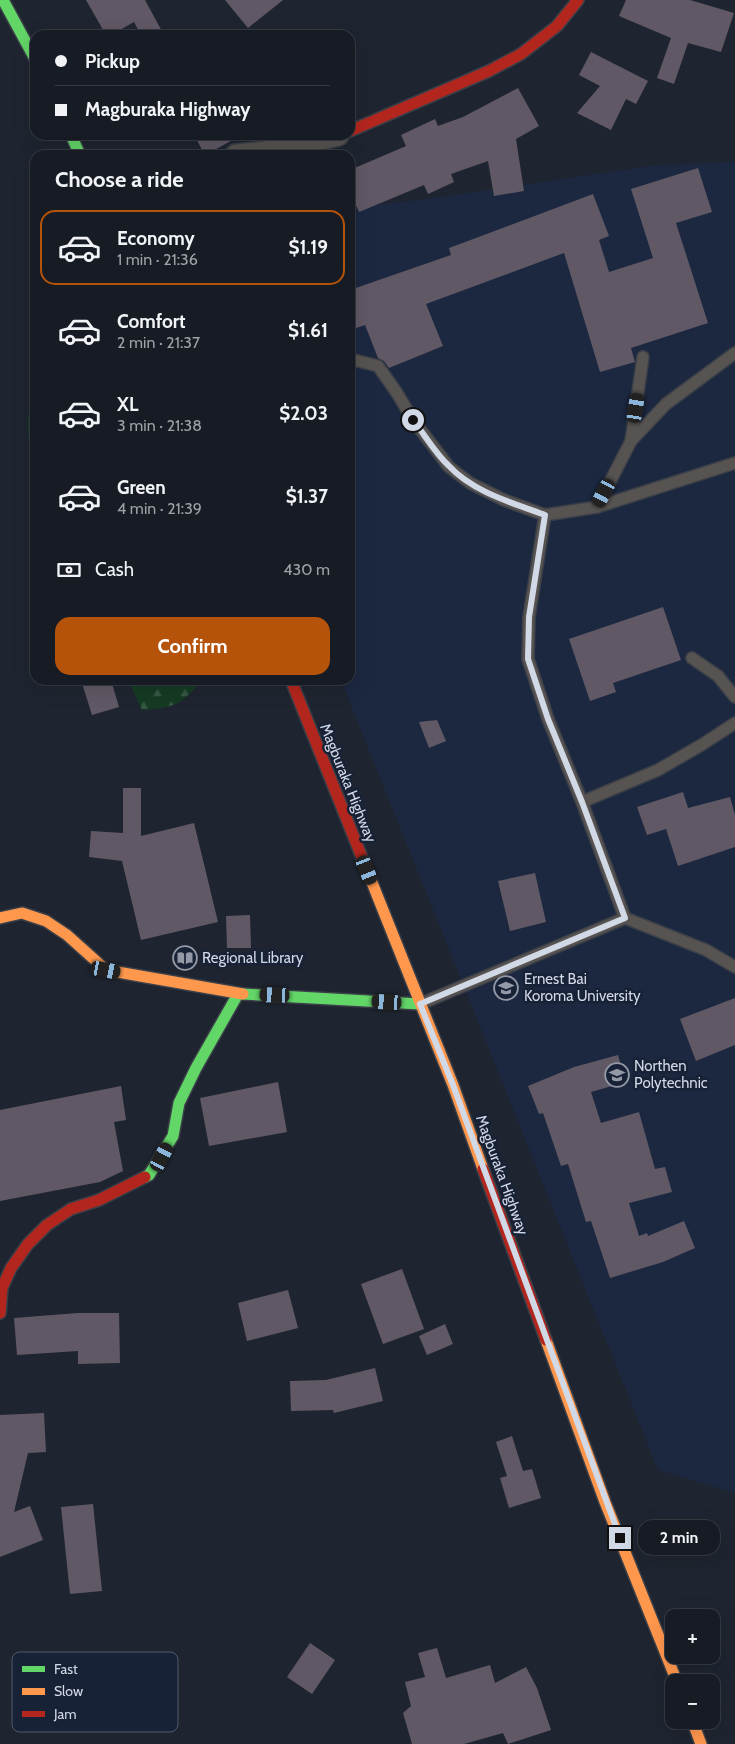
<!DOCTYPE html>
<html lang="en">
<head>
<meta charset="utf-8">
<style>
  :root { --surface:#171c24; --page:#20252c; --text:#f1f3f6; --muted:#9ea1a6; --line:#363a41; --accent:#b45309 }
  body { margin:0; font-family:Cabin,sans-serif; background:var(--page); color:var(--text); height:100vh; display:flex; flex-direction:column; font-size:19px; white-space:nowrap }
  * { box-sizing:border-box; margin:0 }
  p { font-size:16px; color:var(--muted) }
  .icon { flex:none; width:28px; height:28px; fill:none; stroke:currentColor; stroke-width:2; stroke-linecap:round; stroke-linejoin:round }
  .map { position:relative; flex:1; overflow:hidden }
  .sheet { position:absolute; left:30px; top:150px; width:325px; height:535px; display:flex; flex-direction:column; background:var(--surface); border-radius:15px; box-shadow:0 5px 20px #0002,0 0 0 1px var(--line) }
  .sheet>* { flex:none }
  .guide { position:absolute; left:30px; top:30px; width:325px; height:110px; border-radius:15px; box-shadow:0 5px 20px #0002,0 0 0 1px var(--line); display:grid; align-content:center; height:110px; padding:0 25px; background:var(--surface) }
  .buttons { position:absolute; left:665px; top:1609px; display:grid; gap:10px }
  .buttons a { display:grid; place-items:center; width:55px; height:55px; border-radius:10px; background:var(--surface); box-shadow:0 5px 20px #0002,0 0 0 1px var(--line); font-size:25px }
  .end { position:absolute; width:22px; height:22px; margin:-11px; border:6px solid #d1d8e6; background:#111; box-shadow:0 0 0 2px #111 }
  .from { border-radius:50% }
  .bubble { position:absolute; height:35px; border-radius:15px; background:var(--surface); box-shadow:0 5px 20px #0002,0 0 0 1px var(--line); font-size:16px; font-weight:800; line-height:35px; text-align:center }
  .car { position:absolute; width:15px; height:30px; margin:-15px -8px; border-radius:6px; box-shadow:0 0 4px 1px #0007; background:linear-gradient(#222 24%,#8ab4d8 0 40%,#222 0 76%,#8ab4d8 0 86%,#222 0) }
  .guide b { display:flex; align-items:center; gap:18px; height:48px; font-size:19px }
  .guide b+b { border-top:1px solid var(--line) }
  .guide i { width:12px; height:12px; background:var(--text) }
  ul { padding:0; list-style:none }
  li { display:flex; align-items:center; gap:15px; height:75px; margin:0 10px 8px; padding:0 15px; border:2px solid transparent; border-radius:15px }
  li div { flex:1 }
  li b { display:block; font-size:19px }
  li em { font-style:normal; font-weight:800 }
  li.current { border-color:var(--accent) }
  li>.icon { width:45px; height:45px; stroke-width:1.5 }
  h2 { padding:0 25px; font-size:22px; line-height:60px }
  .pay { display:flex; align-items:center; gap:12px; height:55px; padding:0 25px; font-size:19px }
  .pay p { margin-inline-start:auto }
  .cta { display:flex; gap:10px; margin-top:auto; padding:10px 25px }
  .cta a { flex:1; height:58px; border-radius:15px; background:var(--accent); color:#fff; font-size:20px; font-weight:800; line-height:58px; text-align:center }
  .map>svg:first-child { display:block }
  .built { fill:#1c2840 }
  .forest { fill:url(#forest-firs) }
  .building { fill:#605965 }
  .lines { fill:none; stroke-linecap:round; stroke-linejoin:round }
  .lane-casing { stroke:#3a3f48; stroke-width:14 }
  .street-casing { stroke:#3a3f48; stroke-width:24 }
  .fast-casing { stroke:#3a3f48; stroke-width:14 }
  .slow-casing { stroke:#3a3f48; stroke-width:14 }
  .jam-casing { stroke:#3a3f48; stroke-width:14 }
  .lane { stroke:#575351; stroke-width:11 }
  .street { stroke:#575351; stroke-width:21 }
  .fast { stroke:#63d668; stroke-width:11 }
  .slow { stroke:#ff974d; stroke-width:11 }
  .jam { stroke:#b3261e; stroke-width:11 }
  .route { stroke:#d1d8e6; stroke-width:6 }
  .labels { text-anchor:middle; dominant-baseline:central; stroke-width:5; stroke-linejoin:round; paint-order:stroke }
  .street-label { font-size:15px; fill:#d1d8e6; stroke:#182237 }
  .poi-label { font-size:15px; fill:#d1d8e6; stroke:#182237; text-anchor:start }
  .key { fill:#182237; stroke:#50596c; stroke-width:1 }
  .key-label { font-size:14px; fill:#d1d8e6 }
</style>
</head>
<body>
<div class="map">
<svg width="735" height="1744" viewBox="0 0 735 1744">
  <defs>
    <pattern id="forest-firs" width="22" height="20" patternUnits="userSpaceOnUse" patternTransform="scale(1.25)"><rect width="22" height="20" fill="#153b24"/><path d="M5 1l3.5 6h-7zM16 11l3.5 6h-7z" fill="#365744"/></pattern>
  </defs>
  <rect width="100%" height="100%" fill="#1f2530"/>
  <polygon class="built" points="735,162 735,1493 658,1470 341,680 350,680 350,208 426,199 658,165"/>
  <g class="forest">
    <path d="M35 401V462C30 445 21 415 35 401Z"/>
    <path d="M128 680H202C180 706 175 707 142 710Z"/>
  </g>
  <g class="building">
    <polygon points="86,0 145,0 164,35 141,35 134,22 111,35 106,35"/>
    <polygon points="225,0 283,0 248,28"/>
    <polygon points="626,0 690,0 734,13 721,52 688,43 674,84 657,78 671,38 619,16"/>
    <polygon points="591,52 648,81 636,104 626,99 611,130 577,113 600,86 579,75"/>
    <polygon points="518,88 539,126 516,139 524,191 494,196 488,161 451,174 454,182 428,194 424,185 359,212 350,192 350,170 406,146 401,135 435,119 438,126 463,117"/>
    <polygon points="194,135 242,135 205,155"/>
    <polygon points="698,168 712,212 676,223 708,323 631,348 635,362 600,372 564,253 426,304 443,346 389,368 384,361 378,358 365,325 350,330 350,290 451,255 449,248 593,194 609,236 599,240 609,272 653,258 631,189"/>
    <polygon points="663,607 681,660 613,683 616,692 590,701 569,639"/>
    <polygon points="81,680 111,680 119,707 92,715"/>
    <polygon points="437,720 446,741 429,748 419,722"/>
    <polygon points="123,788 141,788 141,836 194,823 218,922 141,940 122,861 89,857 91,831 123,833"/>
    <polygon points="683,792 688,808 730,797 735,815 735,847 678,866 666,829 647,835 637,807"/>
    <polygon points="535,873 546,922 510,931 498,881"/>
    <polygon points="250,915 251,948 227,948 226,916"/>
    <polygon points="735,998 735,1045 696,1061 680,1019"/>
    <polygon points="618,1055 626,1082 591,1092 601,1123 639,1112 655,1169 665,1167 672,1192 629,1203 639,1236 647,1233 648,1236 684,1221 695,1248 663,1262 610,1278 591,1221 586,1222 568,1164 561,1166 543,1113 539,1114 528,1086 574,1067"/>
    <polygon points="278,1082 287,1132 209,1146 200,1098"/>
    <polygon points="121,1086 126,1120 114,1122 123,1171 100,1182 0,1201 0,1110"/>
    <polygon points="402,1269 424,1329 383,1344 361,1284"/>
    <polygon points="288,1290 298,1328 247,1341 238,1303"/>
    <polygon points="78,1313 119,1313 120,1363 78,1364 78,1351 17,1355 14,1318"/>
    <polygon points="445,1324 453,1344 427,1355 419,1336"/>
    <polygon points="375,1368 383,1401 334,1413 333,1410 291,1411 290,1381 326,1380"/>
    <polygon points="44,1413 46,1452 28,1453 14,1512 30,1506 43,1540 0,1557 0,1415"/>
    <polygon points="512,1436 523,1471 532,1469 541,1498 509,1508 500,1478 507,1476 496,1442"/>
    <polygon points="93,1504 102,1591 70,1594 61,1507"/>
    <polygon points="310,1643 335,1660 312,1694 287,1677"/>
    <polygon points="437,1648 446,1678 490,1665 495,1683 526,1667 537,1688 551,1730 508,1744 503,1733 464,1744 412,1744 403,1713 411,1706 405,1682 425,1677 418,1653"/>
  </g>
  <g class="lines">
    <g class="lane-casing">
      <g id="lane">
        <polyline points="350,359 378,366 397,393 413,420 449,467 470,483 504,500 545,515 597,507 735,463"/>
        <polyline points="631,441 643,357"/>
        <polyline points="597,507 631,441 666,404 735,353"/>
        <polyline points="545,515 529,617 528,659 548,719 582,802 625,918"/>
        <polyline points="692,658 718,676 735,697"/>
        <polyline points="582,802 658,770 703,744 735,723"/>
        <polyline points="420,1004 625,918 706,950 735,967"/>
      </g>
    </g>
    <g class="street-casing">
      <polyline id="street" points="236,155 266,152 338,135"/>
    </g>
    <g class="fast-casing">
      <g id="fast">
        <polyline points="3,0 35,59"/>
        <polyline points="71,135 80,155"/>
        <polyline points="243,994 420,1004"/>
        <polyline points="145,1177 149,1175 173,1136 179,1103 196,1068 238,994"/>
      </g>
    </g>
    <g class="slow-casing">
      <g id="slow">
        <polyline points="363,860 453,1085 483,1169"/>
        <polyline points="0,918 22,913 46,921 67,935 106,970 243,994"/>
        <polyline points="546,1340 605,1502 677,1682"/>
        <polyline points="692,1720 701,1744"/>
      </g>
    </g>
    <g class="jam-casing">
      <g id="jam">
        <polyline points="350,131 489,71 521,54 557,26 578,0"/>
        <polyline points="291,680 363,860"/>
        <polyline points="483,1169 546,1340"/>
        <polyline points="0,1313 2,1288 11,1268 28,1244 47,1225 71,1209 99,1200 145,1177"/>
      </g>
    </g>
    <use href="#lane" class="lane"/>
    <use href="#street" class="street"/>
    <use href="#fast" class="fast"/>
    <use href="#slow" class="slow"/>
    <use href="#jam" class="jam"/>
  </g>
  <g class="lines">
    <path class="route" d="M413 420C425 435 435 453 449 466 473 492 513 503 545 515L529 617 528 659 548 719 582 802 625 918 420 1004 453 1085 620 1538"/>
  </g>
  <defs>
    <g id="library-ring" transform="scale(1.25)"><circle r="9.5" fill="#182237" stroke="#9399a6" stroke-width="1.5"/><path d="M-6-4Q-3-5.5-.7-3.5V5Q-3 3-6 4ZM6-4Q3-5.5 .7-3.5V5Q3 3 6 4Z" fill="#9399a6"/></g>
    <g id="university-ring" transform="scale(1.25)"><circle r="9.5" fill="#182237" stroke="#9399a6" stroke-width="1.5"/><path d="M0-5L7-2L0 1L-7-2ZM-4 1L0 2.5L4 1V4Q0 6-4 4Z" fill="#9399a6"/></g>
    <g id="school-ring" transform="scale(1.25)"><circle r="9.5" fill="#182237" stroke="#9399a6" stroke-width="1.5"/><path d="M0-5L7-2L0 1L-7-2ZM-4 1L0 2.5L4 1V4Q0 6-4 4Z" fill="#9399a6"/></g>
  </defs>
  <g fill-rule="evenodd">
    <use href="#library-ring" x="185" y="958"/>
    <use href="#university-ring" x="506" y="988"/>
    <use href="#school-ring" x="617" y="1075"/>
  </g>
  <g class="labels">
    <g class="street-label">
      <text transform="translate(348 783) rotate(68)">Magburaka Highway</text>
      <text transform="translate(502 1175) rotate(70)">Magburaka Highway</text>
    </g>
    <g class="poi-label">
      <text x="202" y="958">Regional Library</text>
      <text x="524" y="979">Ernest Bai<tspan x="524" dy="17">Koroma University</tspan></text>
      <text x="634" y="1066">Northen<tspan x="634" dy="17">Polytechnic</tspan></text>
    </g>
  </g>
  <rect x="12" y="1652" width="166" height="80" rx="8" class="key"/>
  <rect x="22" y="1666" width="23" height="6" fill="#63d668"/>
  <rect x="22" y="1688" width="23" height="7" fill="#ff974d"/>
  <rect x="22" y="1711" width="23" height="6" fill="#b3261e"/>
  <g class="key-label">
    <text x="54" y="1674">Fast</text>
    <text x="54" y="1696">Slow</text>
    <text x="54" y="1719">Jam</text>
  </g>
</svg>
<div class="buttons">
<a>+</a>
<a>−</a>
</div>
<i class="end from" style="left:413px;top:420px"></i>
<i class="end" style="left:620px;top:1538px"></i>
<div class="bubble" style="left:638px;top:1520px;width:82px">2 min</div>
<i class="car" style="left:636px;top:408px;rotate:9deg"></i>
<i class="car" style="left:604px;top:493px;rotate:208deg"></i>
<i class="car" style="left:367px;top:870px;rotate:158deg"></i>
<i class="car" style="left:106px;top:970px;rotate:101deg"></i>
<i class="car" style="left:275px;top:995px;rotate:272deg"></i>
<i class="car" style="left:387px;top:1002px;rotate:273deg"></i>
<i class="car" style="left:162px;top:1157px;rotate:28deg"></i>
<div class="guide">
<b><i class="from"></i>Pickup</b>
<b><i></i>Magburaka Highway</b>
</div>
<section class="sheet">
<h2>Choose a ride</h2>
<ul>
<li class="current"><svg class="icon" aria-label="car" viewBox="0 0 24 24"><path d="M5 17H2v-5l4-1 3-4h7l3 4 3 1v5h-3M9 17h6M6 11h13"/><circle cx="7" cy="17" r="2"/><circle cx="17" cy="17" r="2"/></svg><div><b>Economy</b><p>1 min · 21:36</p></div><em>$1.19</em></li>
<li><svg class="icon" aria-label="car" viewBox="0 0 24 24"><path d="M5 17H2v-5l4-1 3-4h7l3 4 3 1v5h-3M9 17h6M6 11h13"/><circle cx="7" cy="17" r="2"/><circle cx="17" cy="17" r="2"/></svg><div><b>Comfort</b><p>2 min · 21:37</p></div><em>$1.61</em></li>
<li><svg class="icon" aria-label="car" viewBox="0 0 24 24"><path d="M5 17H2v-5l4-1 3-4h7l3 4 3 1v5h-3M9 17h6M6 11h13"/><circle cx="7" cy="17" r="2"/><circle cx="17" cy="17" r="2"/></svg><div><b>XL</b><p>3 min · 21:38</p></div><em>$2.03</em></li>
<li><svg class="icon" aria-label="car" viewBox="0 0 24 24"><path d="M5 17H2v-5l4-1 3-4h7l3 4 3 1v5h-3M9 17h6M6 11h13"/><circle cx="7" cy="17" r="2"/><circle cx="17" cy="17" r="2"/></svg><div><b>Green</b><p>4 min · 21:39</p></div><em>$1.37</em></li>
</ul>
<div class="pay"><svg class="icon" aria-label="cash" viewBox="0 0 24 24"><path d="M3 7h18v10H3z"/><circle cx="12" cy="12" r="2"/></svg>Cash<p>430 m</p></div>
<div class="cta"><a>Confirm</a></div>
</section>
</div>
</body>
</html>
